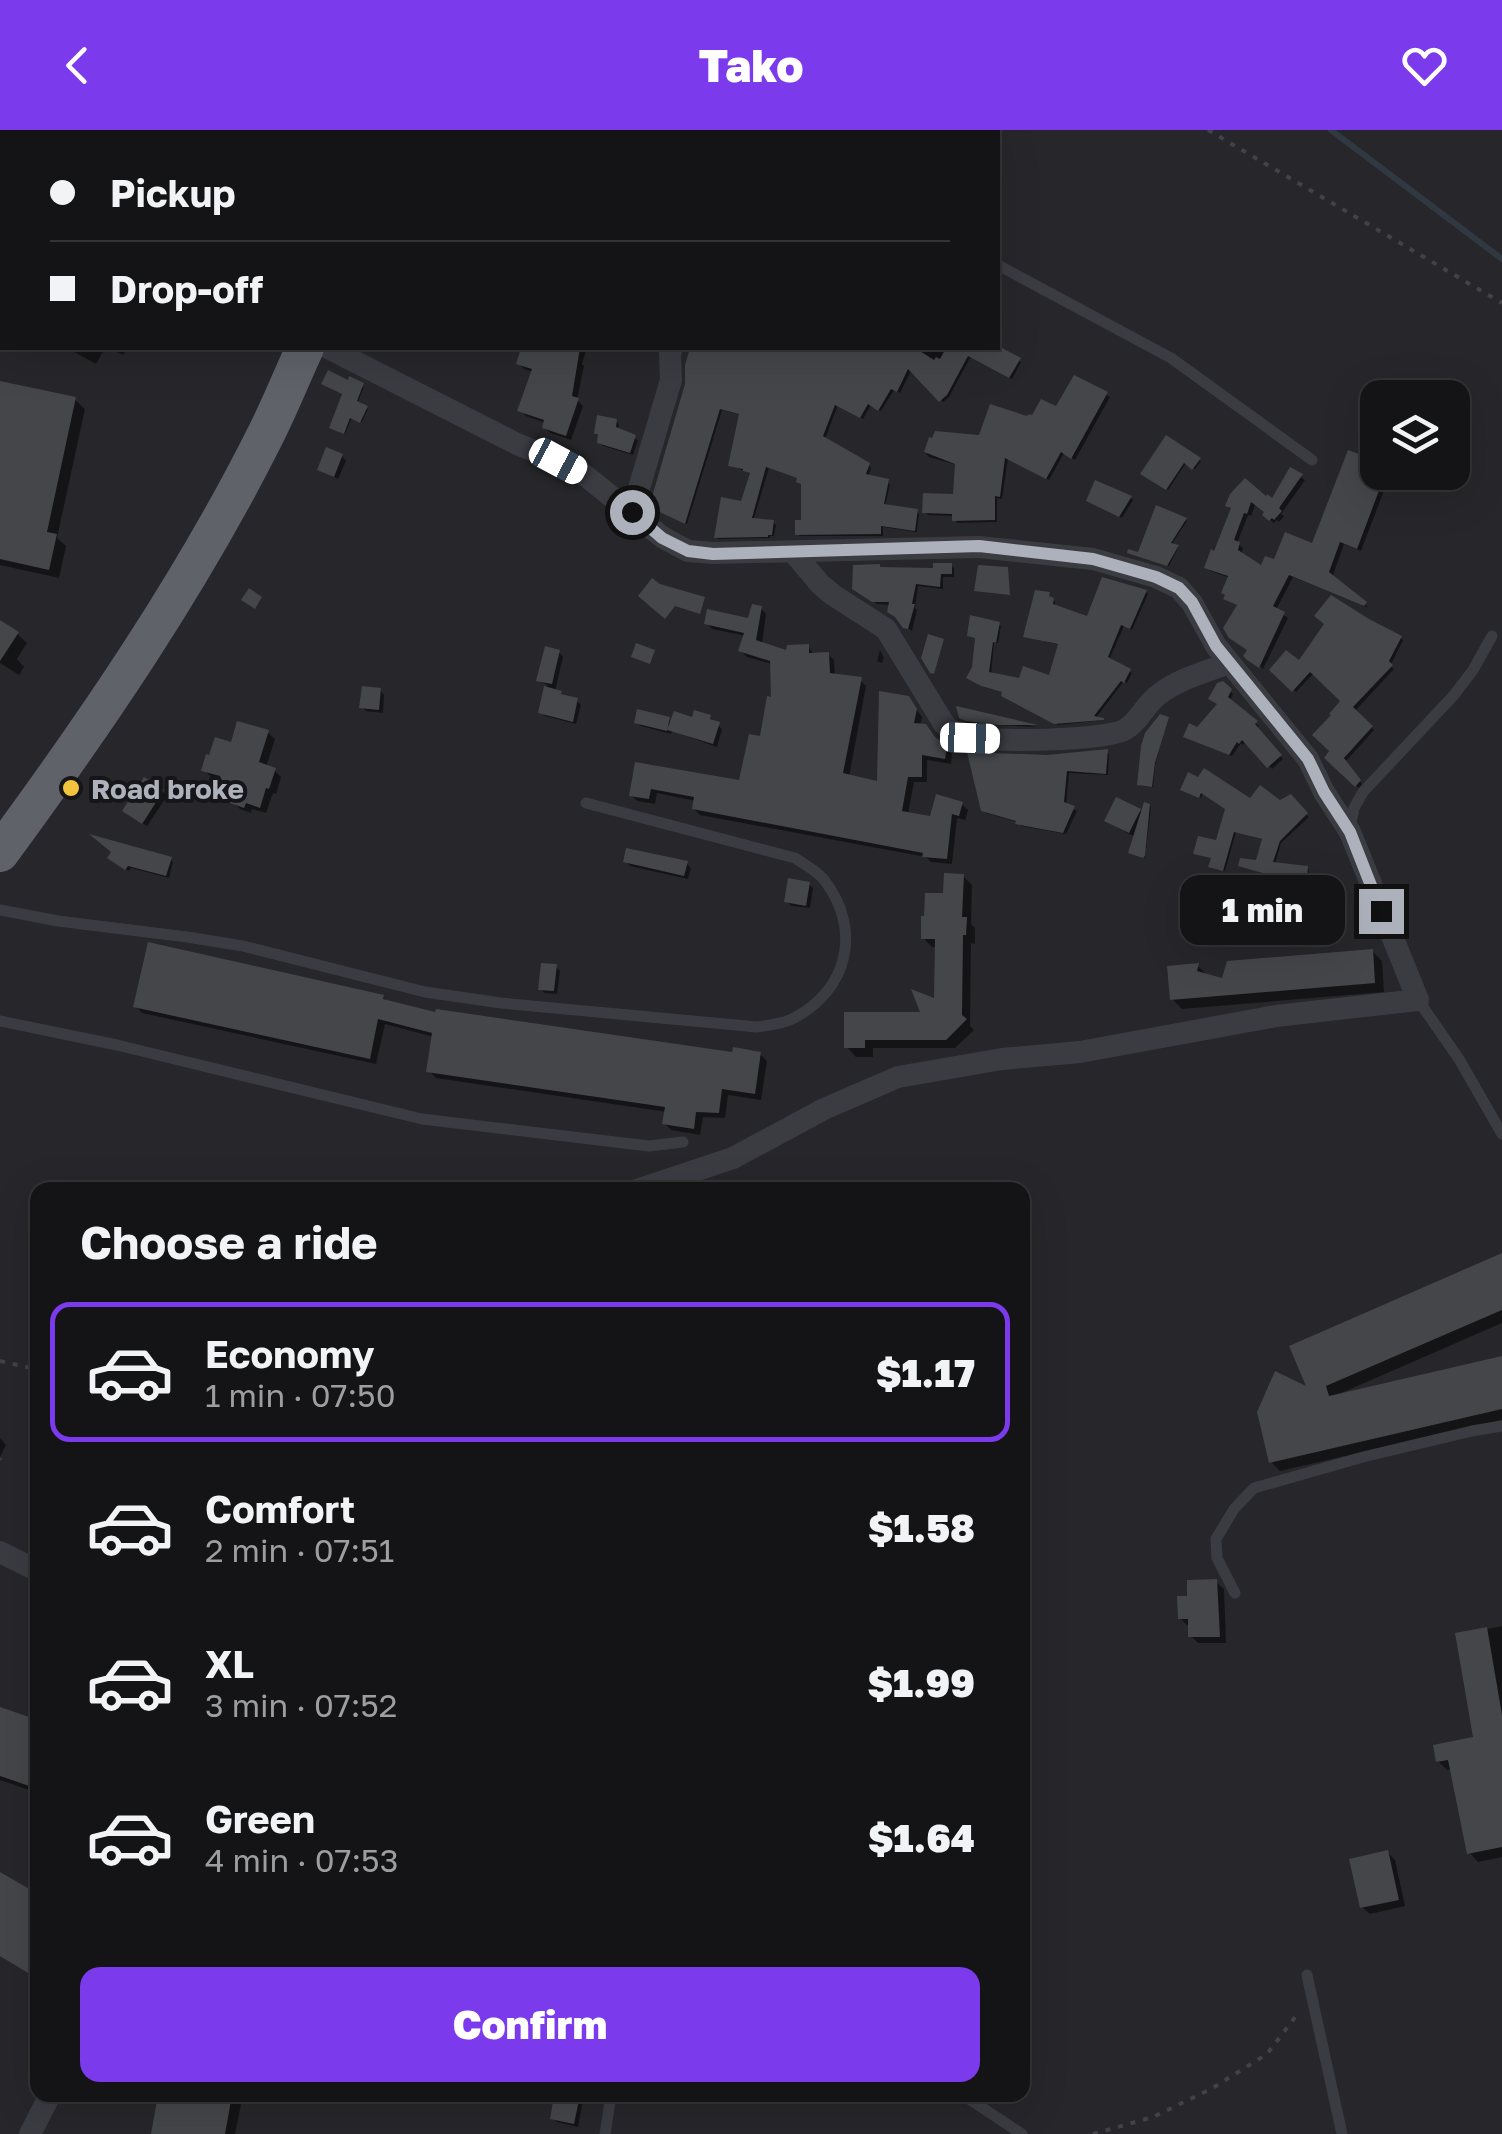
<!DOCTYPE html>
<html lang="en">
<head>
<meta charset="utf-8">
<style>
  :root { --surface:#141416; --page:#1d1d1f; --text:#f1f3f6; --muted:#9d9ea1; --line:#333335; --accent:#7c3aed }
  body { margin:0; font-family:"Golos Text",sans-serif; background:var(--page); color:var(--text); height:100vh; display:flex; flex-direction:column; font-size:38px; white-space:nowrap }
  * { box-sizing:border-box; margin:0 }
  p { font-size:32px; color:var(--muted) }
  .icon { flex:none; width:55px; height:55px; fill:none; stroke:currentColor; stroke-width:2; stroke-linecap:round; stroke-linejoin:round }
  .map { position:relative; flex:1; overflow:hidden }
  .sheet { position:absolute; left:30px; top:1052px; width:1000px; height:920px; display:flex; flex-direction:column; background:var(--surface); border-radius:20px; box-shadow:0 10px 40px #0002,0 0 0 2px var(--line) }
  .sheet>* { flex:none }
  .guide { position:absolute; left:0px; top:0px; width:1000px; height:220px; box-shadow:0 10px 40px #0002,0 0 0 2px var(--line); display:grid; align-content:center; height:220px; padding:0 50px; background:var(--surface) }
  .tools { position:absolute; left:1360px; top:250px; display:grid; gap:20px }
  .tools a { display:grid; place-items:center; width:110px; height:110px; border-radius:20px; background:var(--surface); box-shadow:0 10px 40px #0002,0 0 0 2px var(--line); font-size:50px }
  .end { position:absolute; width:45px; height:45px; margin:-22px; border:12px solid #adb1bc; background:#111; box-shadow:0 0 0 5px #111 }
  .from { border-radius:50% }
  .bubble { position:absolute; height:70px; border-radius:20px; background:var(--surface); box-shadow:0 10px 40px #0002,0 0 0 2px var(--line); font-size:32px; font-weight:800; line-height:70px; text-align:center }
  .car { position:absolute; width:30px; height:60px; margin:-30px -15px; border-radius:12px; box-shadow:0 0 8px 2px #0007; background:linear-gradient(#fff 24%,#345 0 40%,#fff 0 76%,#345 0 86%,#fff 0) }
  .guide b { display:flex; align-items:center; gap:35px; height:95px; font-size:38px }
  .guide b+b { border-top:2px solid var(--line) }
  .guide i { width:25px; height:25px; background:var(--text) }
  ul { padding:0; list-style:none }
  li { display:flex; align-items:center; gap:30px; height:140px; margin:0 20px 15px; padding:0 30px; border:5px solid transparent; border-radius:20px }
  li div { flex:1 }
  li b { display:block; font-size:38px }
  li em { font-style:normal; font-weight:800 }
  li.on { border-color:var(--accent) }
  li>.icon { width:90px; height:90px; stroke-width:1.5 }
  h2 { padding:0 50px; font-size:45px; line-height:120px }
  .button { display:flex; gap:20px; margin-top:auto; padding:20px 50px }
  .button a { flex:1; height:115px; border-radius:20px; background:var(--accent); color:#fff; font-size:40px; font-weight:800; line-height:115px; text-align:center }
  header { display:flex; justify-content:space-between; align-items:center; height:130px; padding:0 50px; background:var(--accent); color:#fff; font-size:45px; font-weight:800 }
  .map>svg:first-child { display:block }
  .built { fill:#27262a; fill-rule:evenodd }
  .shadow { fill:#0007 }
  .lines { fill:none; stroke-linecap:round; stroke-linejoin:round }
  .stream { stroke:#303841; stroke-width:6 }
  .building { fill:#45464a }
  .path { stroke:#414349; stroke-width:4; stroke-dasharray:5 8; stroke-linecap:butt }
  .service { stroke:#3b3c42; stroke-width:11 }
  .minor { stroke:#3b3c42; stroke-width:22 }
  .trunk { stroke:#60626a; stroke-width:38 }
  .route { stroke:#adb1bc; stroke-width:12 }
  .poi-dot { fill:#f2c33d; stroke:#161518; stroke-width:4 }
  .labels { text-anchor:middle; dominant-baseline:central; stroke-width:8; stroke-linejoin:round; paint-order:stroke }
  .poi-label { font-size:28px; font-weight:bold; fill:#adb1bc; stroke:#161518; text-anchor:start }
</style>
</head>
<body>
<header><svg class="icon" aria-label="back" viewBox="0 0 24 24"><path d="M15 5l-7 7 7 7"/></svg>Tako<svg class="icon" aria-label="heart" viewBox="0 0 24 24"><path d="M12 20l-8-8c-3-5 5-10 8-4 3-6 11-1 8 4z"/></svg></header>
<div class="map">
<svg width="1502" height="2004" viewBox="0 0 1502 2004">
  <rect width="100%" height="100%" fill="#1b1b1d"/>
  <path class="built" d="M0 0H1502V2004H0ZM2 2H998V218H2ZM1378 268H1452V342H1378ZM38 1060H1022V1965H38Z"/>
  <g class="shadow">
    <polygon points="109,0 133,0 132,2 114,2"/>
    <polygon points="526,0 569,0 568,2 525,2"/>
    <polygon points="0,29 2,31 2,59 0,64"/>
    <polygon points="0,85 2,86 2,214 0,213"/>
    <polygon points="67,218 105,218 96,234"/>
    <polygon points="107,218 127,218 123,225"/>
    <polygon points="524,218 587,218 582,234 584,236 577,270 583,276 571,310 550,303 545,298 546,293 526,286 520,280 534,242 524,239 519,233"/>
    <polygon points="690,218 752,218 772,223 774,218 997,218 1021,232 1012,249 971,226 949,267 943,272 912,239 900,263 894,260 881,281 871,275 863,289 838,275 825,309 869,335 871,338 868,347 890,354 885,377 917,382 919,384 917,402 883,397 883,406 800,406 797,404 803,392 804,355 800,349 769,338 753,391 773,393 776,395 774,406 770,406 770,408 718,409 715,407 743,374 752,344 731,335 742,285 722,280 687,394 654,379 688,255"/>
    <polygon points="1075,248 1110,267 1075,330 1064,323 1049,350 1008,328 1002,369 997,368 997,392 957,393 954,386 928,385 925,382 955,366 957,335 929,327 926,324 930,310 981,308 1057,280"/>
    <polygon points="349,253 364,257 357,274 368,279 362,292 352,288 345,304 333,299"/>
    <polygon points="0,254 75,270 85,279 57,408 66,416 59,448 0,435"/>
    <polygon points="616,291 619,295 618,301 638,310 633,325 603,316 599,313 600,307 597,303"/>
    <polygon points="1167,308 1201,331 1195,339 1186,333 1168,360 1143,344"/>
    <polygon points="342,326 346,331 338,349 320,339"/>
    <polygon points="1291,340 1305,350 1281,384 1284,386 1279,392 1277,390 1274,393 1269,389 1267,382 1256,373 1251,386 1248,385 1237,413 1243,418 1241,425 1262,439 1313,416 1378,342 1391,342 1361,421 1344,414 1332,448 1369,478 1293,447 1276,480 1288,488 1263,539 1247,525 1250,521 1239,476 1226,469 1230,448 1211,441 1207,438 1216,424 1233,380 1228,375 1233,365 1273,372"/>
    <polygon points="1131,368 1133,370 1122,388 1092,373"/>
    <polygon points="1157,379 1187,391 1171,415 1178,418 1169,436 1131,424 1139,425"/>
    <polygon points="951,435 954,439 954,447 943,447 943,459 918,456 915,478 917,480 912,501 905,496 891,475 877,474 858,462 882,439 935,441"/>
    <polygon points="1146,462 1148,464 1132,500 1124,496 1109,530 1132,543 1127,553 1124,551 1095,589 1104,590 1058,595 1006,568 1004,562 986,558 971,550 977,509 969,505 999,494 1001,496 998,513 994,513 991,545 1020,551 1050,548 1060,515 1026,507 1048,465 1055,472 1054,477 1089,489"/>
    <polygon points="760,478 766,484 762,514 789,523 808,516 814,525 828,524 834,530 835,546 860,550 866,556 849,647 879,654 908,568 922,587 920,596 952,624 951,634 927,630 927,652 914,652 908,684 931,689 962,674 968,680 965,690 957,688 952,734 931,732 926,727 700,685 694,679 696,671 657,663 655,674 637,671 631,665 637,635 741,653 762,609 773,570 772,534 747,527 741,521 746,506 712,499 707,493 750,491"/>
    <polygon points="0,493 17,504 27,513 17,529 24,537 19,545 0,533"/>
    <polygon points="1400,508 1403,510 1390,536 1394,539 1354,582 1374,600 1345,632 1362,654 1359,658 1327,628 1332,620 1344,571 1314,543 1296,562 1273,540"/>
    <polygon points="880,520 884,528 882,533 877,531"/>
    <polygon points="559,522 563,527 555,561 561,563 566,568 577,571 581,575 576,594 545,586 541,582 547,555 539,550"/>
    <polygon points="1222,554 1233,564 1229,572 1259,596 1256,599 1283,629 1272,639 1246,611 1243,615 1241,613 1232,626 1189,609 1220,574"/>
    <polygon points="380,560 384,565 383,583 366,581 362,577"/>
    <polygon points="960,580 1037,597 972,594 965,591"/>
    <polygon points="709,587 722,599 717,617 672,601 671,604 641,596 636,592 669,590 672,593"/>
    <polygon points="1167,589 1155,636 1153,657 1141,656 1139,654"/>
    <polygon points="267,602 275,609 266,637 274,640 281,647 276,664 273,663 266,683 252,679 251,683 240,679 233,672 236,661 225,651 211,647 204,640 232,615"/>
    <polygon points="1107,622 1109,625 1108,645 1069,643 1066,675 1077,681 1066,704 1021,696 1018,692 986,683 983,680 1047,627"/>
    <polygon points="1183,660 1251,671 1280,673 1290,668 1309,687 1281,713 1275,734 1307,738 1309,740 1308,752 1284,749 1243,737 1258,732 1264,710 1236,702 1225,741 1213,738 1228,679 1203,663 1201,668"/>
    <polygon points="163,662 167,666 147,696 129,685"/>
    <polygon points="1149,676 1151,677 1145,728 1132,724 1135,707 1111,694 1140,681 1142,684"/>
    <polygon points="170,729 173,732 169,748 131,738 129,741 113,730"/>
    <polygon points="626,731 687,734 691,738 688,749 630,736"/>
    <polygon points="963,746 972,755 971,794 975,798 975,814 971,813 970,896 974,900 955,918 873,918 873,927 856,927 847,917 924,885 937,872 937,817 932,817 923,808 946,766"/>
    <polygon points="809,754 813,758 810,778 791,776 787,771"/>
    <polygon points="1372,821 1382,831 1384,862 1182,879 1172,869 1198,836 1207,845 1224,851"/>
    <polygon points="555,836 560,841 557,864 545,863 540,859"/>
    <polygon points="383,867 389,873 437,885 734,925 760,924 767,931 761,970 728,965 725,988 703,987 700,1005 671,1000 665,994 667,982 436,948 429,941 434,907 385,894 376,934 142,883 136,876"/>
    <polygon points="1502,1126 1502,1193 1339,1264 1339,1266 1502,1228 1502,1290 1280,1341 1271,1332 1311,1261"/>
    <polygon points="0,1308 6,1315 0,1327"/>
    <polygon points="1216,1452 1224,1459 1226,1513 1198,1513 1191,1506 1191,1495 1187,1495 1180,1488 1190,1468"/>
    <polygon points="1502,1496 1502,1727 1478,1732 1469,1722 1453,1639 1447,1640 1438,1631 1476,1609 1458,1505"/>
    <polygon points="0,1580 38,1593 38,1663 0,1650"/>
    <polygon points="1388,1723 1395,1730 1405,1776 1370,1784 1362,1777"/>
    <polygon points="161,1965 243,1965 235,2004 154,2004"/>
    <polygon points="557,1965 584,1965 578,1997 557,1992 552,1988"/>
  </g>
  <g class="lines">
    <polyline class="stream" points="1331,0 1502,129"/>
  </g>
  <g class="building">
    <polygon points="521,218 580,218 572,266 579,268 566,306 542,298 544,290 517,281 532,239 516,234"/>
    <polygon points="690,218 915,218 934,230 936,227 940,229 946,218 1002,218 1021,228 1009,248 968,226 947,265 939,272 908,239 897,262 891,259 878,281 868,274 860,288 835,275 823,306 870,333 866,344 889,349 884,374 918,379 915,401 881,396 881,404 795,405 795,390 801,390 801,354 796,352 797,348 766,337 752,388 774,390 772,405 768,405 768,407 714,408 721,367 741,371 750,343 743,341 743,339 728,336 739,284 720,279 685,394 649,377 685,254 685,235"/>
    <polygon points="328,240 348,250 349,246 364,253 357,271 368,276 360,293 350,288 344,304 329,298 342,264 321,254"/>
    <polygon points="1074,245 1108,262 1071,329 1061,322 1046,349 1005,328 1000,367 995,366 995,390 952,391 952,384 922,383 923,363 953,364 955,334 924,322 929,307 932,308 935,301 979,305 990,274 1027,286 1029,284 1032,285 1041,269 1056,276"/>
    <polygon points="0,251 76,267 47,402 57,404 49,440 0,429"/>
    <polygon points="597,285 617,289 616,297 636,305 630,323 597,313 598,304 594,304"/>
    <polygon points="1166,305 1201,328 1192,340 1184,333 1166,360 1140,344"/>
    <polygon points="326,317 343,324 334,347 317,340"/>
    <polygon points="1348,320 1378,331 1378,342 1386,342 1357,419 1340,412 1329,442 1367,472 1364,476 1289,445 1273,476 1285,482 1259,538 1247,530 1243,526 1247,520 1229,508 1223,498 1237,475 1223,469 1225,465 1221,463 1228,446 1204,438 1211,419 1214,421 1231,378 1225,376 1230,364 1245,348 1266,366 1267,364 1272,368 1290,337 1303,344 1279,378 1282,381 1274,390 1272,388 1269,391 1262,385 1264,382 1251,372 1247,384 1244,383 1234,410 1240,412 1238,420 1261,435 1265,426 1274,429 1285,402 1312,413"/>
    <polygon points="1095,350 1132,366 1119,387 1086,371"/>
    <polygon points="1156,375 1187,388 1171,413 1179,415 1167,436 1127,423 1128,419 1138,422"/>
    <polygon points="933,433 952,433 952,444 941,444 940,457 916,454 912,474 915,474 908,499 903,498 895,487 887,482 889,472 872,472 852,459 853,435 880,434 880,437 933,438"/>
    <polygon points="978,435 1008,437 1010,465 974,461"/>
    <polygon points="1102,447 1147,460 1130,499 1121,495 1108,527 1131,539 1124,553 1121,551 1094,586 1104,588 1104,590 1054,594 1001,566 1002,562 981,556 966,548 972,537 975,508 967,506 970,485 1000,492 996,513 993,512 989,542 1019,548 1023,536 1049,545 1058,514 1023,507 1035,460 1050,462 1049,466 1054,468 1053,474 1087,486"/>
    <polygon points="652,448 660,454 705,467 700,484 675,476 665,489 638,466"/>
    <polygon points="249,458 262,467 255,479 241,470"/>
    <polygon points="1331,465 1369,489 1402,506 1389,531 1393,535 1353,577 1373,596 1344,628 1361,650 1355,657 1324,628 1329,621 1312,605 1331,585 1329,584 1340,571 1310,542 1292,562 1269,540 1286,520 1299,530 1324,494 1314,486"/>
    <polygon points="752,474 762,476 756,510 786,520 787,515 809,514 809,523 829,522 830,543 862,547 843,643 877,651 879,561 909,566 917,579 914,593 926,594 935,607 947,616 945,629 922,625 922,647 908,647 902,681 930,686 936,664 963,672 959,686 952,684 947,729 922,727 923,723 692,679 694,667 651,659 649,669 629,666 635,632 739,650 749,604 760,606 767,566 771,567 770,531 738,521 744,503 704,494 707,479 748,488"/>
    <polygon points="0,490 19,502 0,531"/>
    <polygon points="928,504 944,509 934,544 930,543 921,528"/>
    <polygon points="636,513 655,520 650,534 631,527"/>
    <polygon points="545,516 560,520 552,554 536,551"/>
    <polygon points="1223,551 1232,559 1228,567 1258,591 1255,594 1282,625 1267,638 1242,610 1239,614 1237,612 1229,625 1183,607 1189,593 1197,597 1217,574 1208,569 1217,553"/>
    <polygon points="362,556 381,558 379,580 359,578"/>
    <polygon points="544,556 562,561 561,564 578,568 573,592 538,583"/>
    <polygon points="956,576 1038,595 997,595 966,591 959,588"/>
    <polygon points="637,579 670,587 667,601 634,593"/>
    <polygon points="694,580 711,585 710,589 720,592 713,614 667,600 674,581 692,587"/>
    <polygon points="1160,584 1169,587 1155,633 1152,657 1137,655 1141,616 1145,603"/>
    <polygon points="237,591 269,600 259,632 276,638 269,659 266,658 260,678 246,673 244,678 230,673 234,659 229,658 231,653 219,649 220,646 201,641 206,624 209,625 215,607 231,612"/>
    <polygon points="1108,619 1106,644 1067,641 1064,672 1075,676 1063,703 1015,694 1016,691 981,681 967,622 1047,625"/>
    <polygon points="1204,638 1250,668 1260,655 1280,670 1291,664 1308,683 1280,711 1273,732 1308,736 1307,751 1280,748 1238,736 1240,728 1256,730 1262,709 1234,702 1223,741 1208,737 1211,728 1193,724 1198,706 1216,710 1225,679 1201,663 1199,668 1180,660 1188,642 1198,647"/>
    <polygon points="144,647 164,660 142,694 122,681"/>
    <polygon points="1116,667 1141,679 1129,703 1104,691"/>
    <polygon points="1144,672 1150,674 1145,726 1143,728 1128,723"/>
    <polygon points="89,704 172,727 166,746 128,736 125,740 107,728 111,722"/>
    <polygon points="626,718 688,731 684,746 623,732"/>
    <polygon points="944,743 964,744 962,787 967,787 966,805 963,805 962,885 967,889 946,910 865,910 865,918 844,918 844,882 920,882 911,859 934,868 935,809 921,809 921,786 924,786 925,763 943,763"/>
    <polygon points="788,748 810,752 806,776 784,772"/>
    <polygon points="148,812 384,865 383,869 435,882 436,879 732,922 733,917 761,922 755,964 722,959 719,983 696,982 694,999 662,994 665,977 426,942 432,903 378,889 370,929 133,877"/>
    <polygon points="1373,819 1375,853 1170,870 1167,836 1199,833 1197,841 1222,848 1227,831"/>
    <polygon points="541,833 557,834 554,861 538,860"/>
    <polygon points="1502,1123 1502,1180 1326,1256 1329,1266 1502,1226 1502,1279 1269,1333 1257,1282 1275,1241 1306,1256 1289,1216"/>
    <polygon points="1217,1449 1220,1507 1188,1507 1188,1489 1178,1489 1177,1466 1187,1466 1187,1450"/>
    <polygon points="1487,1497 1502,1585 1502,1717 1467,1724 1448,1630 1436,1632 1433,1615 1473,1607 1455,1503"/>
    <polygon points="0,1577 38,1590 38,1659 0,1646"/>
    <polygon points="1388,1720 1399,1770 1360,1778 1349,1729"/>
    <polygon points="0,1742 38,1764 38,1849 0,1826"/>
    <polygon points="158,1965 232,1965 225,2004 151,2004"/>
    <polygon points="554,1965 580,1965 574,1994 550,1989"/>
  </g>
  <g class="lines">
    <g class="path">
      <polyline points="1208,0 1502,173"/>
      <polyline points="0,1231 35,1239 38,1246"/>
      <polyline points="0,1329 1,1330"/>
      <polyline points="1093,2004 1153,1987 1211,1959 1267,1924 1299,1882"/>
    </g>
    <g class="service">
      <polyline points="673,0 680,2"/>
      <polyline points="998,135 1171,228 1312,330"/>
      <polyline points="1350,698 1354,678 1363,662 1454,565 1473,540 1492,506"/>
      <path d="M0 780 58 791 187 807 243 816 425 862 501 873 757 897C769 895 784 894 794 888 848 860 862 800 825 751 818 741 805 735 795 728L586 673"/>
      <polyline points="1418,870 1459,929 1502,1004"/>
      <polyline points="0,891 117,915 422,989 649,1016 683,1012"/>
      <polyline points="1235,1463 1217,1428 1216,1409 1234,1379 1254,1358 1363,1327 1472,1301 1502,1296"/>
      <polyline points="1307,1845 1342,2004"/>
      <polyline points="963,1965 1022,2004"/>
      <polyline points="605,2004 611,1965"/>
    </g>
    <g class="minor">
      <polyline points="42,0 47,2"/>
      <polyline points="328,218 517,314 559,331 582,343 662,407 688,421 713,423 979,417 1093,429 1156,447 1179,458 1192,473 1216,516 1308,629 1324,662 1350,702 1418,870 1276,886 1080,922 1002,929 898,947 824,979 733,1028 637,1060"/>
      <polyline points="632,382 671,250 670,223 672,218"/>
      <path d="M793 422 820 454 833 465 886 499 944 594C950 601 955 604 963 606 988 613 1107 611 1126 599 1139 591 1146 574 1158 565 1178 549 1205 542 1229 533"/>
      <polyline points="0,1422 38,1441"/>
      <polyline points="30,2004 50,1965"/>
    </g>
    <g class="trunk">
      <polyline points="389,2 390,0"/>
      <path d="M0 723C97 591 190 455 264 308 279 279 291 248 305 218"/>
    </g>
  </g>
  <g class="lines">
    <polyline class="route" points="632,382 662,408 688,421 713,424 979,416 1093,429 1156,447 1179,458 1192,472 1216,516 1308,629 1324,662 1350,702 1381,781"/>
  </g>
  <circle class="poi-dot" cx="71" cy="658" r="10"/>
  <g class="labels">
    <g class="poi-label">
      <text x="91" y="658">Road broke</text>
    </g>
  </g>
</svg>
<div class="tools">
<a><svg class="icon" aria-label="layers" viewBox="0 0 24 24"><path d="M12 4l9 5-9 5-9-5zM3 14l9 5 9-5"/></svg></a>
</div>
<i class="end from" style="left:632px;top:382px"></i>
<i class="end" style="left:1381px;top:781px"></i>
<div class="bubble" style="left:1180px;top:745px;width:165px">1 min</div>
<i class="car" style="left:558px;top:331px;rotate:118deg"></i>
<i class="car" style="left:970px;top:608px;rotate:92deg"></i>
<div class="guide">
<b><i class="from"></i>Pickup</b>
<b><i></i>Drop-off</b>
</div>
<section class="sheet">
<h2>Choose a ride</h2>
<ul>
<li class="on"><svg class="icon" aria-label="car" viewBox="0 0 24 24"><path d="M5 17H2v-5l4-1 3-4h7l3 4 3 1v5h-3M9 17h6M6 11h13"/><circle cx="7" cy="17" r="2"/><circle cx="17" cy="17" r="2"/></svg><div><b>Economy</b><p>1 min · 07:50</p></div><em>$1.17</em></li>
<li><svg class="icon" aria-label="car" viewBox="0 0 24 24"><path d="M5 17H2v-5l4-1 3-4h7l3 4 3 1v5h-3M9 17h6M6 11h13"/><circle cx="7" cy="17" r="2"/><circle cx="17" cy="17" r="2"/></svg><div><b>Comfort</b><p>2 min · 07:51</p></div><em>$1.58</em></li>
<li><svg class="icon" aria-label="car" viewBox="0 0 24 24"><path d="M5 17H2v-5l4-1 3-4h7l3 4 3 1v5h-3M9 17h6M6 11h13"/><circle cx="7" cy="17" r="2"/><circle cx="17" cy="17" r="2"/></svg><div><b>XL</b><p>3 min · 07:52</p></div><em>$1.99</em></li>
<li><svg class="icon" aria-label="car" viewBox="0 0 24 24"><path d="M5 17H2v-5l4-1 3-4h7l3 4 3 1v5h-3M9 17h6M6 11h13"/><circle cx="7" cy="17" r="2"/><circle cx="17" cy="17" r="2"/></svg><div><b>Green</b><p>4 min · 07:53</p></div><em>$1.64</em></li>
</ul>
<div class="button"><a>Confirm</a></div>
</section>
</div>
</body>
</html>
